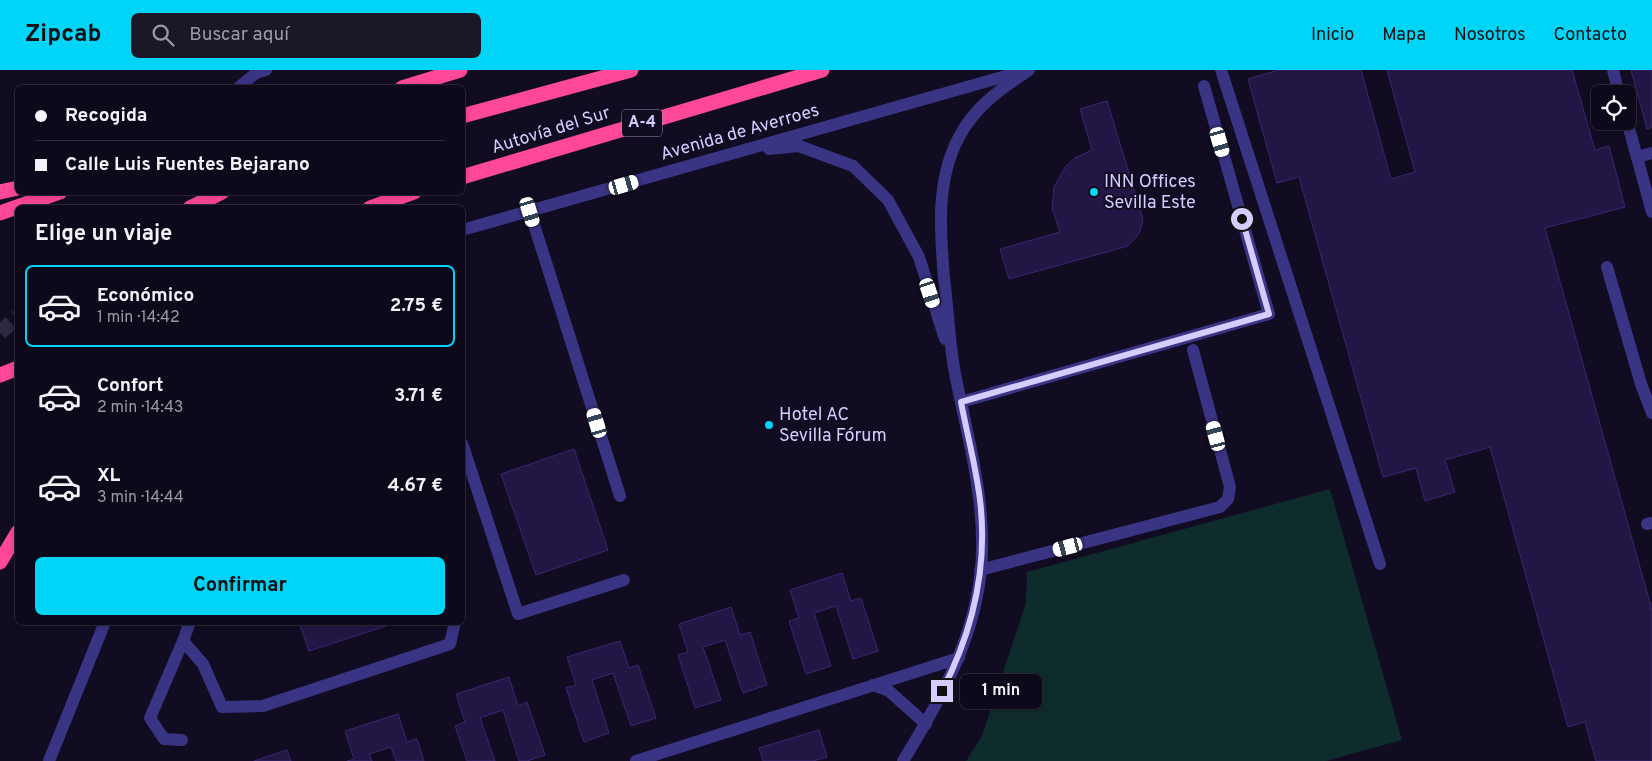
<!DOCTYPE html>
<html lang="es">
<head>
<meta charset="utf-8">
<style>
  :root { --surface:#0d091a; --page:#1b1727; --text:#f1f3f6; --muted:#9a9aa2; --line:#2d2a39; --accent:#00d5f8 }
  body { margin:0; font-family:Overpass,sans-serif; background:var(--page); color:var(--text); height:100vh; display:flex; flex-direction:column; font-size:19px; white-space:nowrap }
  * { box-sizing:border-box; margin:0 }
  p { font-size:16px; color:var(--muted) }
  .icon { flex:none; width:28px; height:28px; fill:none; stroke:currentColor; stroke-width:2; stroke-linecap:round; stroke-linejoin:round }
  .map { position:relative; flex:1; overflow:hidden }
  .panel { position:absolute; left:15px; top:135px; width:450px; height:420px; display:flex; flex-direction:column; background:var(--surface); border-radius:8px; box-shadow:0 2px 8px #0003,0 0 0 1px var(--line) }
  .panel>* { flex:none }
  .top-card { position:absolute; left:15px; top:15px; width:450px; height:110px; border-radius:8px; box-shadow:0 2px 8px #0003,0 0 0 1px var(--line); display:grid; align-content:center; height:110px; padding:0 20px; background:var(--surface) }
  .tools { position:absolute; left:1591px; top:15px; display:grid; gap:10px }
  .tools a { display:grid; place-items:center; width:45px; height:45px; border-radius:8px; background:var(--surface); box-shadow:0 2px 8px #0003,0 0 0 1px var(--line); font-size:25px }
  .end { position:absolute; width:22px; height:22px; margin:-11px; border:6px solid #d5cdff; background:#111; box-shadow:0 0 0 2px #111 }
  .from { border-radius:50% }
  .bubble { position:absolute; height:35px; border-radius:8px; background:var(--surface); box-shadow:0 2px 8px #0003,0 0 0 1px var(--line); font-size:16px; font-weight:700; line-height:35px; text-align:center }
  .car { position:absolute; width:15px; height:30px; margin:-15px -8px; border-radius:6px; box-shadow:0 0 4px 1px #0007; background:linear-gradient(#fff 24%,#345 0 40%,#fff 0 76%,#345 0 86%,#fff 0) }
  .top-card b { display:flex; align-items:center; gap:18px; height:48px; font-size:19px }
  .top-card b+b { border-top:1px solid var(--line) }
  .top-card i { width:12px; height:12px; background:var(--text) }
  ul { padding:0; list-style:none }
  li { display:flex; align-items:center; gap:15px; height:82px; margin:0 10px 8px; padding:0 10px; border:2px solid transparent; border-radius:8px }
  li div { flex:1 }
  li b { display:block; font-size:19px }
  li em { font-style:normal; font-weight:700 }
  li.current { border-color:var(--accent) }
  li>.icon { width:45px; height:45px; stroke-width:1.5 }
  h2 { padding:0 20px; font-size:22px; line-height:60px }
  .button { display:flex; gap:10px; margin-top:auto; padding:10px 20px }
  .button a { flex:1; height:58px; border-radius:8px; background:var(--accent); color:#111; font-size:20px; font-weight:700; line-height:58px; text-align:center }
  header { display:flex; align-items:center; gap:30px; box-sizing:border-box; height:70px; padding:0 25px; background:var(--accent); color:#111 }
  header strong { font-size:24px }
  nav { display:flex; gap:28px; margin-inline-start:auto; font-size:18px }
  .search { width:350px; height:45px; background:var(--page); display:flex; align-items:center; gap:12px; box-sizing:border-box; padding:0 18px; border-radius:8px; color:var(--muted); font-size:19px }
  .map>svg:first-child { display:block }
  .green { fill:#0f2c2c }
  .building { fill:#221744; stroke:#392772 }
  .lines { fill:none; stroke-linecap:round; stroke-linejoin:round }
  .motorway-tunnel { stroke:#2e2943; stroke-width:15; stroke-dasharray:15 8; stroke-linecap:butt }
  .service { stroke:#3a3484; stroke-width:12 }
  .minor { stroke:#3a3484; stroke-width:12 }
  .tertiary { stroke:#3a3484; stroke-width:12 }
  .motorway { stroke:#ff4898; stroke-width:15 }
  .route { stroke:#d5cdff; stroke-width:6 }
  .poi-dot { fill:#00d5f8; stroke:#110c22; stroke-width:2 }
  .labels { text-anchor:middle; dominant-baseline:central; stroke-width:4; stroke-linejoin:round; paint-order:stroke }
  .shield { fill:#110c22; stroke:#9a93bd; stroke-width:1 }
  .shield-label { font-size:16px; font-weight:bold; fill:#d5cdff }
  .street-label { font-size:18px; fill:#d5cdff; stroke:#110c22 }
  .poi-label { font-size:18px; fill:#d5cdff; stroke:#110c22; text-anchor:start }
</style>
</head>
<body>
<header>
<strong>Zipcab</strong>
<div class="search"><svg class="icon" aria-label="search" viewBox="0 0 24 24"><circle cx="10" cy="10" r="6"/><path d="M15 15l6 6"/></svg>Buscar aquí</div>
<nav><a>Inicio</a><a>Mapa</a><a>Nosotros</a><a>Contacto</a></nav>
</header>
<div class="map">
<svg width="1652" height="691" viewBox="0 0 1652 691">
  <rect width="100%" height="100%" fill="#110c22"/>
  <polygon class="green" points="1330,419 1402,670 1326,691 966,691 982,666 1026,533 1027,502"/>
  <g class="building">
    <polygon points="1279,0 1361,0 1391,109 1415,102 1387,0 1572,0 1595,80 1609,76 1625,137 1545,158 1652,540 1652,691 1596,691 1585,652 1568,657 1490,377 1445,390 1455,422 1425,431 1416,398 1383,407 1299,107 1277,113 1248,9"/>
    <polygon points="1631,0 1652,0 1652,57 1647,59"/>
    <polygon points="1107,31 1143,149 1139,164 1128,176 1009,209 1000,179 1060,162 1052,138 1054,117 1066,96 1075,88 1092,80 1080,39"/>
    <polygon points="574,379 608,480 536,505 501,404"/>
    <polygon points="842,503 851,531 861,528 878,581 853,589 836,536 814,543 831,596 806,604 789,551 799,548 790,520"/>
    <polygon points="731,537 740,565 750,562 767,615 743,623 725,570 703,577 721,630 695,638 678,585 688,582 679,554"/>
    <polygon points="299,552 398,552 309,581"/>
    <polygon points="620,571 629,598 638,595 656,648 631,656 613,603 592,610 609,663 584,672 566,618 576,615 567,587"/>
    <polygon points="509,607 518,636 527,632 545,685 527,691 519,691 503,640 480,648 495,691 467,691 455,656 465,652 456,624"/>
    <polygon points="398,644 407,672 417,669 424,691 396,691 391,677 369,684 372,691 347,691 354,689 345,661"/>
    <polygon points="819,660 827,687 813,691 763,691 759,678"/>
    <polygon points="287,680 291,691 254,691"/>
  </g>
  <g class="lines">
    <polyline class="motorway-tunnel" points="0,263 18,246"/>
    <g class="service">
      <polyline points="1221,0 1380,494"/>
      <polyline points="238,18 256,3 266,0"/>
      <polyline points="530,142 620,426"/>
      <polyline points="1607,197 1641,314 1652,343"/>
      <polyline points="961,332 1269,244 1204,16"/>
      <polyline points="462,373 518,544 624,510"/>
      <polyline points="1647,454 1652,453"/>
      <polyline points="980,500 1220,437 1228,429 1230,417 1193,280"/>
      <polyline points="190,552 183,571 203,594 222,637 263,636 450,574 455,552"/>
      <polyline points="182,670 164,669 150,648 183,571"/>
    </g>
    <g class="minor">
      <polyline points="1613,0 1619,24"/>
      <polyline points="1627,51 1652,142"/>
      <polyline points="1637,87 1652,83"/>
      <polyline points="873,615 889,621 926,654"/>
      <polyline points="49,691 105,552"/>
      <polyline points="636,691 959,588"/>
    </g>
    <g class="tertiary">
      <polyline points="769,79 799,76 853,96 888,130 919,187 945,269"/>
      <polyline points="462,160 1020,2"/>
      <path d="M903 691C943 626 982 556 982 477 983 417 965 357 954 298 949 269 948 238 944 208 940 160 936 110 959 67 975 36 1001 19 1029 0"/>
    </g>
    <g class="motorway">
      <polyline points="402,18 460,0"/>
      <polyline points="462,46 631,0"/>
      <polyline points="462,107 822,0"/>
      <polyline points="0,122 18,118"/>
      <polyline points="190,138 222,122"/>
      <polyline points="370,138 414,122"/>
      <polyline points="0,143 60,122"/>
      <polyline points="0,305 18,298"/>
      <polyline points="0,492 18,462"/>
    </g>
  </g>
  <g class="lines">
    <path class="route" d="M942 621C973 561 988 497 980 430 976 397 967 364 961 332L1269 244 1242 149"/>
  </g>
  <g class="poi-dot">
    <circle cx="1094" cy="122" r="5"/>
    <circle cx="769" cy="355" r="5"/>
  </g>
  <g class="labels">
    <rect class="shield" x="622" y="39.5" width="40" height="27" rx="4"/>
    <g class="shield-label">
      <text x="642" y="53">A-4</text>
    </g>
    <g class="street-label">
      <text transform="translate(551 61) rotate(-17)">Autovía del Sur</text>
      <text transform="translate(740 63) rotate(-16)">Avenida de Averroes</text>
    </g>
    <g class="poi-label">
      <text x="1104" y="112">INN Offices<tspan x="1104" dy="21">Sevilla Este</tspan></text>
      <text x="779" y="345">Hotel AC<tspan x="779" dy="21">Sevilla Fórum</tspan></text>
    </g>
  </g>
</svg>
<div class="tools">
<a><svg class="icon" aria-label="locate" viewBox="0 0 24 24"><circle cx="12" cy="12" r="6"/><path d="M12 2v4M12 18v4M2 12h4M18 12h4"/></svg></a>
</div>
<i class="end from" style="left:1242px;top:149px"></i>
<i class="end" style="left:942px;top:621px"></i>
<div class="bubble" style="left:960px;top:604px;width:82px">1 min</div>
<i class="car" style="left:1220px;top:72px;rotate:164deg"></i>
<i class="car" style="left:624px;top:115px;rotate:74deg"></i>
<i class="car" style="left:530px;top:142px;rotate:163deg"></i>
<i class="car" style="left:930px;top:223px;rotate:162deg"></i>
<i class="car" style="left:597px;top:353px;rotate:343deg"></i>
<i class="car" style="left:1216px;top:366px;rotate:345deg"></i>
<i class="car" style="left:1068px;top:477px;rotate:255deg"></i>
<div class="top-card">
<b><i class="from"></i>Recogida</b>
<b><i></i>Calle Luis Fuentes Bejarano</b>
</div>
<section class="panel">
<h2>Elige un viaje</h2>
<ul>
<li class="current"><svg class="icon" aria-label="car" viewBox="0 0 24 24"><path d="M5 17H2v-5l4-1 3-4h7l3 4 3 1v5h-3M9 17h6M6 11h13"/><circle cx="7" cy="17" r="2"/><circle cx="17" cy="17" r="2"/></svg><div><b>Económico</b><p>1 min · 14:42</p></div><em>2.75 €</em></li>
<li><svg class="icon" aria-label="car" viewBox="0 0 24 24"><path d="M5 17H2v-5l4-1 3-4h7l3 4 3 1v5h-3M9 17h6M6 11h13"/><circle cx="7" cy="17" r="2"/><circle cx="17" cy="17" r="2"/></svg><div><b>Confort</b><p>2 min · 14:43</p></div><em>3.71 €</em></li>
<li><svg class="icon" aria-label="car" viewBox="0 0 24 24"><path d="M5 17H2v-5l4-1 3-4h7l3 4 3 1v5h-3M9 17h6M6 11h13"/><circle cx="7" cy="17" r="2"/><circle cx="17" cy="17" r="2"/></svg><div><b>XL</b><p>3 min · 14:44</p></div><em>4.67 €</em></li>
</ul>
<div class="button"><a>Confirmar</a></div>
</section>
</div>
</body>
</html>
